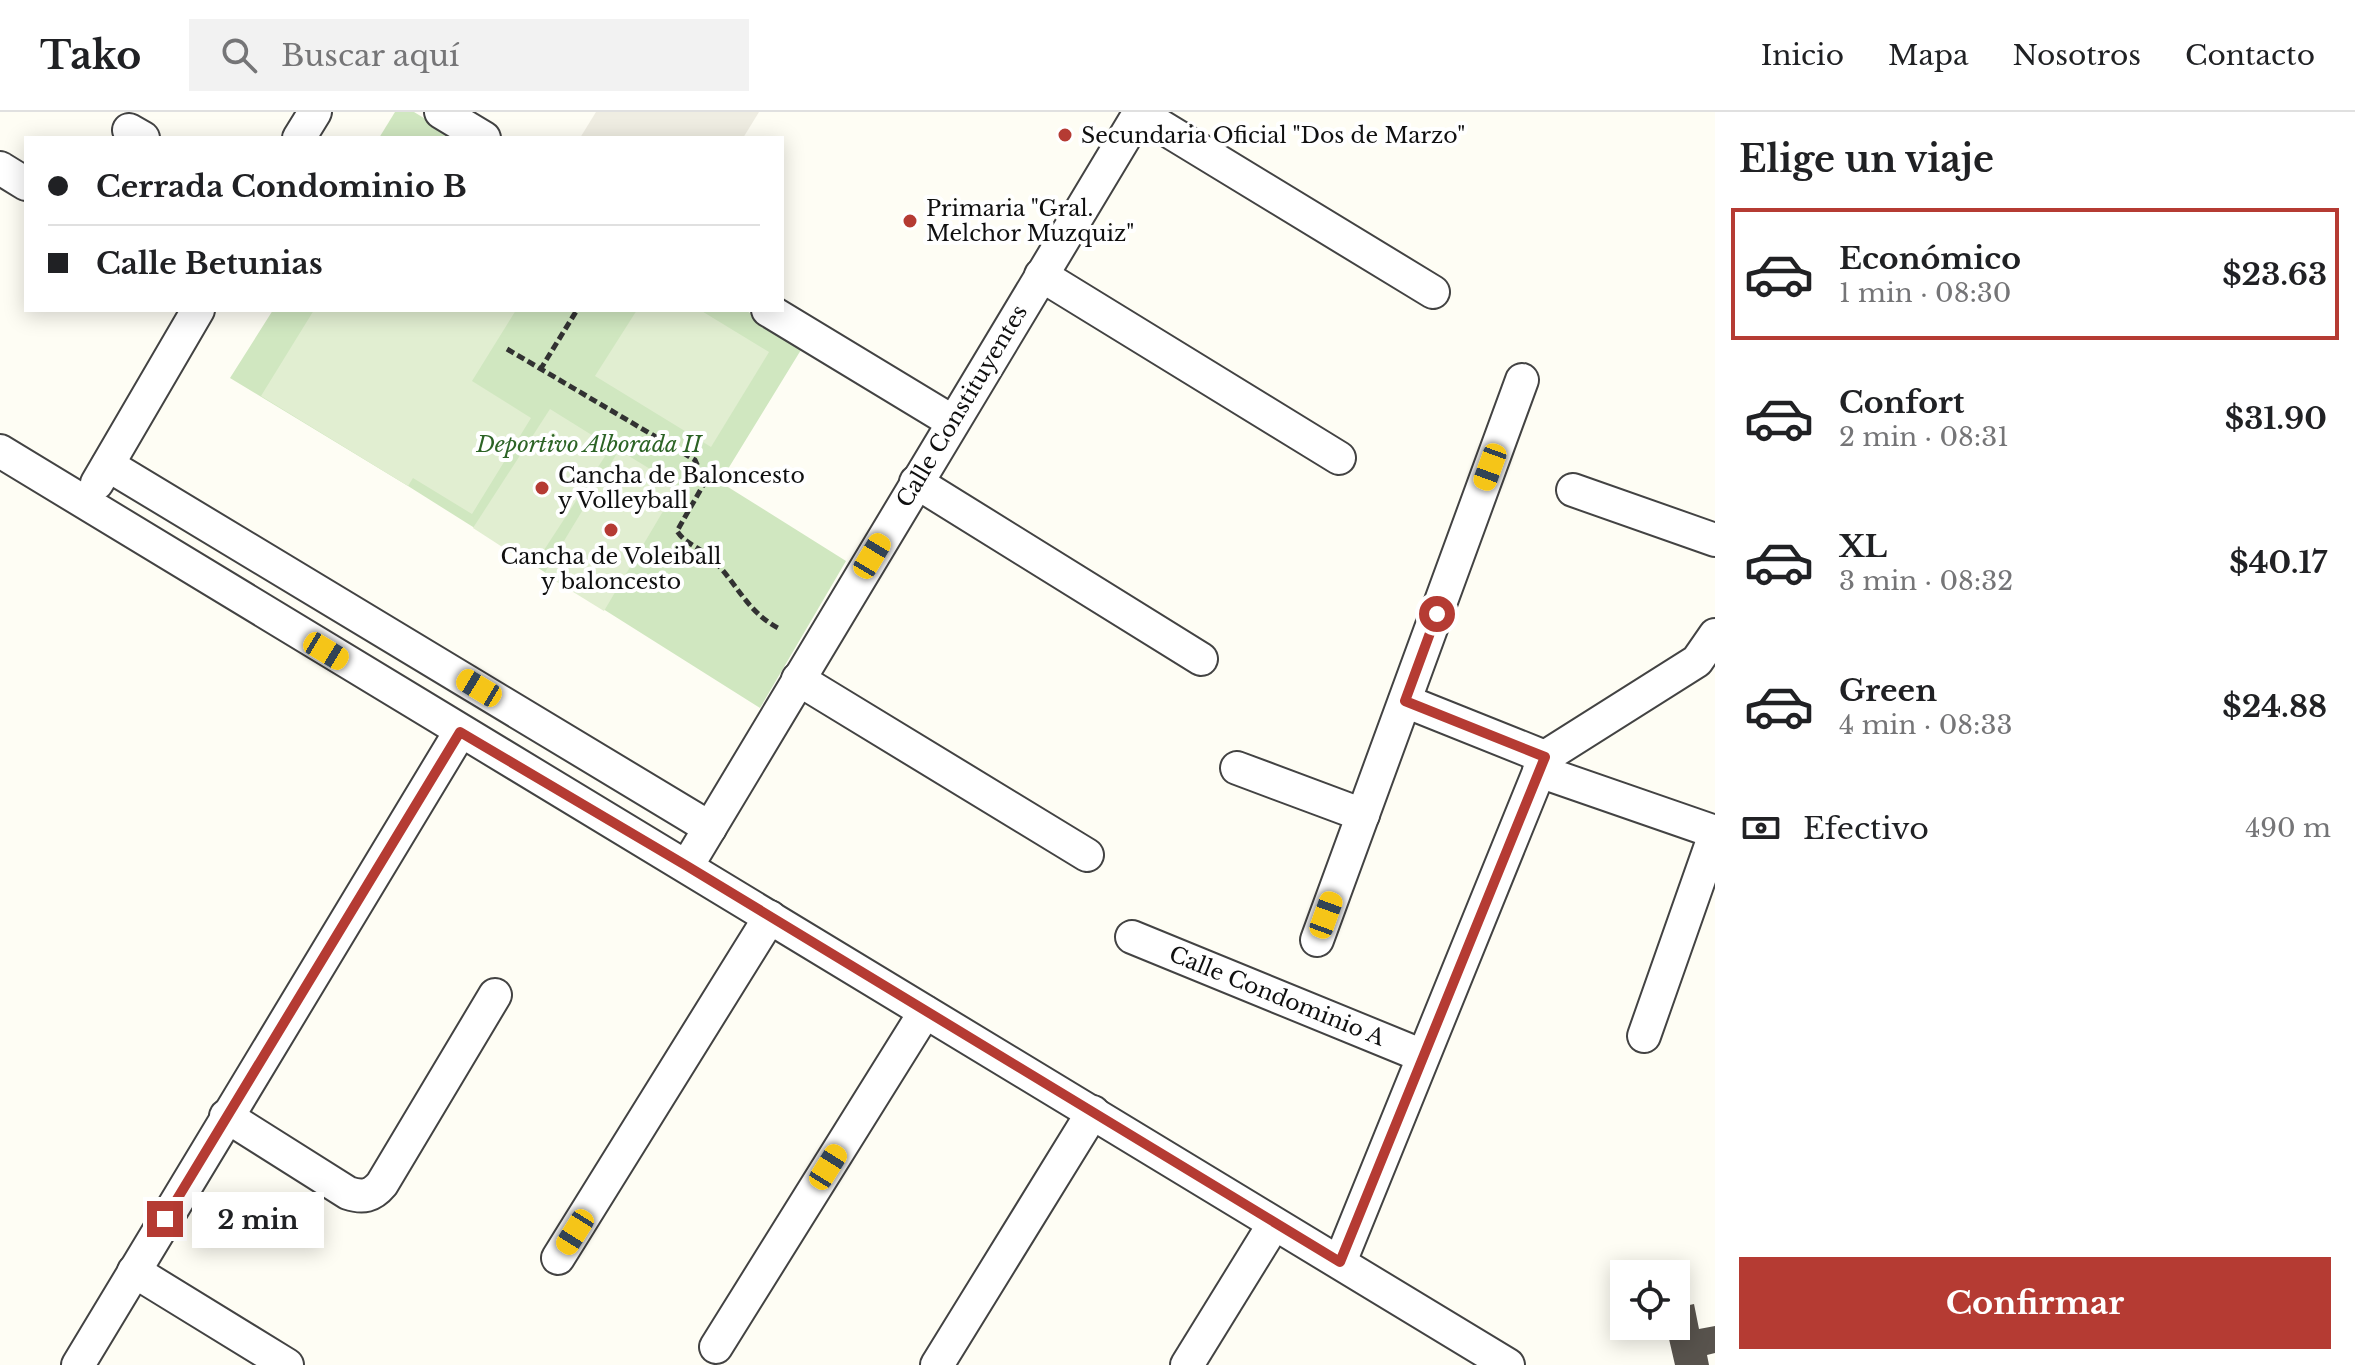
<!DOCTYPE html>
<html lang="es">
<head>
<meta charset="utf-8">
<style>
  :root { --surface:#fff; --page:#f2f2f2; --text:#202124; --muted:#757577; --line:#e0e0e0; --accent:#b53b33 }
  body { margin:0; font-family:"Libre Baskerville",serif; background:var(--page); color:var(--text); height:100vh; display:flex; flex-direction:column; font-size:30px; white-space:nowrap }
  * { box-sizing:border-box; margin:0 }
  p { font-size:26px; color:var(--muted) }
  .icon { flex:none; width:44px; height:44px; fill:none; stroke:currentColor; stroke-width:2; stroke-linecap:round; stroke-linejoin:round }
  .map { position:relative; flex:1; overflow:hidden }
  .details { display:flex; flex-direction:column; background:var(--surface); width:640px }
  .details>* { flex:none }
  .banner { position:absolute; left:24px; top:24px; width:760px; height:176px; border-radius:0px; box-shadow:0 4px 20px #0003; display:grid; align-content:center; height:176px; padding:0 24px; background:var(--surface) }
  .tools { position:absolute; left:1610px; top:1148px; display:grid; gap:16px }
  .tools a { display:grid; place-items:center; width:80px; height:80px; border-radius:0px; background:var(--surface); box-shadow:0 4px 20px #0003; font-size:40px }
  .end { position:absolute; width:36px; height:36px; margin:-18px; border:10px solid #b53b33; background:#fff; box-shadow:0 0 0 4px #fff }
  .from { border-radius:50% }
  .bubble { position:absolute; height:56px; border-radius:0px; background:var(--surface); box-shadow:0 4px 20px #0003; font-size:26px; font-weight:700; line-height:56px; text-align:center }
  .car { position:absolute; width:24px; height:48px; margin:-24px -12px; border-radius:10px; box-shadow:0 0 6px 2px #0007; background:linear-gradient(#f5c518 24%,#345 0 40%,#f5c518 0 76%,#345 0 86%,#f5c518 0) }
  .banner b { display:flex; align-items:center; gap:28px; height:76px; font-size:30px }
  .banner b+b { border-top:2px solid var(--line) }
  .banner i { width:20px; height:20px; background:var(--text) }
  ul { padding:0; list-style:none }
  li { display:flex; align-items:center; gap:24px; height:132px; margin:0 16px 12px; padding:0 8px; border:4px solid transparent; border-radius:0px }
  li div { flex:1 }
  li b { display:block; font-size:30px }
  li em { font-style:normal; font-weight:700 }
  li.current { border-color:var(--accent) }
  li>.icon { width:72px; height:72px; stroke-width:1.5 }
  h2 { padding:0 24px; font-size:36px; line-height:96px }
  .pay { display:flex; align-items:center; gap:20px; height:88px; padding:0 24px; font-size:30px }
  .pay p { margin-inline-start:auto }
  .action { display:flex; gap:16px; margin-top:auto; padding:16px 24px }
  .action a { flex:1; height:92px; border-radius:0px; background:var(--accent); color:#fff; font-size:32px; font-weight:700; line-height:92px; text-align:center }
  header { display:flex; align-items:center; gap:48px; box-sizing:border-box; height:112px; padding:0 40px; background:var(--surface); border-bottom:2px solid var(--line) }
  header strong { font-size:38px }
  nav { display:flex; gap:44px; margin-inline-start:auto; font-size:28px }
  .search { width:560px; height:72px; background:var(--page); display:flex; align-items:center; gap:20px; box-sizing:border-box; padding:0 28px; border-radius:0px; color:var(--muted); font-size:30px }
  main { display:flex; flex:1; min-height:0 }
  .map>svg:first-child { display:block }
  .green { fill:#d0e7c0 }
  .pitch { fill:#e1eed1 }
  .plaza { fill:#efede2 }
  .building { fill:#58534d }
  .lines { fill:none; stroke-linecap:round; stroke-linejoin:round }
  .minor-casing { stroke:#434343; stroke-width:36 }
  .path { stroke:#323232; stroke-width:5; stroke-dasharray:8 4; stroke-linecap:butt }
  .minor { stroke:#fff; stroke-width:32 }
  .route { stroke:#b53b33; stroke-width:10 }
  .poi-dot { fill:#b53b33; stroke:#fff; stroke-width:3 }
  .labels { text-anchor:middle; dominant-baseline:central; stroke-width:8; stroke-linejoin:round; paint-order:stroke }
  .poi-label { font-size:22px; fill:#101010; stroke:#fff; text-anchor:start }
  .street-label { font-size:22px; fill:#101010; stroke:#fff }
  .park-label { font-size:22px; font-style:italic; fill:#2c6325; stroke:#fff }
</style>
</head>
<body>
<header>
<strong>Tako</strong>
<div class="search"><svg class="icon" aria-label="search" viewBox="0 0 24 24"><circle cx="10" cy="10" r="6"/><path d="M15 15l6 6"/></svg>Buscar aquí</div>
<nav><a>Inicio</a><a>Mapa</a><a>Nosotros</a><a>Contacto</a></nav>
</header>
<main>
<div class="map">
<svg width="1715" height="1253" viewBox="0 0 1715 1253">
  <rect width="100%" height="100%" fill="#fefdf4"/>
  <g class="green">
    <polygon points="395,0 414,0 457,26 379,26"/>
    <polygon points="273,198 745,198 804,233 720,370 846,449 760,596 408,374 230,266"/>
  </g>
  <g class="pitch">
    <polygon points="314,198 516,198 472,269 531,306 472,402 413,366 408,374 261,284"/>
    <polygon points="637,198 700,198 769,240 711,335 595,264"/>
    <polygon points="550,297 611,335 533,455 473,416"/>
    <polygon points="619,338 678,374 604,499 544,462"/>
  </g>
  <polygon class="plaza" points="596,0 759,0 743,26 580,26"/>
  <polygon class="building" points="1694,1192 1699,1217 1715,1214 1715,1241 1707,1243 1709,1253 1675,1253 1666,1214 1676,1214 1676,1196"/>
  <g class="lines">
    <g class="minor-casing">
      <g id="minor">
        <polyline points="441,0 484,26"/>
        <polyline points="1139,1 1433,180"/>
        <polyline points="129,18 143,26"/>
        <polyline points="299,26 315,0"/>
        <polyline points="0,56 26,72"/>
        <polyline points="1041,163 1339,346"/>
        <polyline points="768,198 953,310"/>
        <polyline points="0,339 1508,1253"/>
        <polyline points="108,353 710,716"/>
        <polyline points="916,370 1201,547"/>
        <polyline points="97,371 198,198"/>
        <polyline points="1573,378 1715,428"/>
        <polyline points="798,567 1087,743"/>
        <polyline points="1405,589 1545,645"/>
        <polyline points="1237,656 1363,703"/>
        <polyline points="1539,659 1715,720"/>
        <polyline points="687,754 1140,0"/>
        <polyline points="1132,825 1423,944"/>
        <polyline points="1317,828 1522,268"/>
        <polyline points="1644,924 1715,722"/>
        <path d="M226 1004 348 1081C363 1086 372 1084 382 1072L495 883"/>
        <polyline points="558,1146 770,805"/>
        <polyline points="1340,1150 1545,645 1697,549 1715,523"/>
        <polyline points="134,1159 287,1253"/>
        <polyline points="716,1235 925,900"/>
        <polyline points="78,1253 460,620"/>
        <polyline points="937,1253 1093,1000"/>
        <polyline points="1187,1253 1274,1112"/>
      </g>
    </g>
    <g class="path">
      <path d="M507 237 695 348 705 370 677 419C685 432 701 436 711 446 737 470 746 500 780 517"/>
      <polyline points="540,258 577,198"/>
    </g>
    <use href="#minor" class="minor"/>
  </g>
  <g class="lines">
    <polyline class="route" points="165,1107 460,620 687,754 1340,1150 1545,645 1405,589 1437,502"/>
  </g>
  <g class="poi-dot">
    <circle cx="1065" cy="23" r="8"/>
    <circle cx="910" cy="109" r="8"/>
    <circle cx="542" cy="376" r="8"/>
    <circle cx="611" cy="418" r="8"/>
  </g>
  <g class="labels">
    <g class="poi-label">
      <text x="1081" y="23">Secundaria Oficial "Dos de Marzo"</text>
      <text x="926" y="96">Primaria "Gral.<tspan x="926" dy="25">Melchor Muzquiz"</tspan></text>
      <text x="558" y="363">Cancha de Baloncesto<tspan x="558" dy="25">y Volleyball</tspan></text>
      <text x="611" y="444" text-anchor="middle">Cancha de Voleiball<tspan x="611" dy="25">y baloncesto</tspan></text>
    </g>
    <g class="street-label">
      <text transform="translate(962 294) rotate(-59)">Calle Constituyentes</text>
      <text transform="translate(1277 884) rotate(22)">Calle Condominio A</text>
    </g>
    <g class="park-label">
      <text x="589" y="332">Deportivo Alborada II</text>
    </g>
  </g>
</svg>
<div class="tools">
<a><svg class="icon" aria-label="locate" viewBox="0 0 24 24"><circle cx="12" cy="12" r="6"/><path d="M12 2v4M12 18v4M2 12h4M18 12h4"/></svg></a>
</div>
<i class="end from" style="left:1437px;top:502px"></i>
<i class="end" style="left:165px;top:1107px"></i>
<div class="bubble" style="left:192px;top:1080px;width:132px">2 min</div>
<i class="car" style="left:1490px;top:355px;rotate:200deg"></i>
<i class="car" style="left:872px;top:444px;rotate:31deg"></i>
<i class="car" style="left:326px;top:539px;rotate:121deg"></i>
<i class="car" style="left:479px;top:576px;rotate:301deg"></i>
<i class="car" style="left:1326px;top:803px;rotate:20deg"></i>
<i class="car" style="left:828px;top:1055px;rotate:32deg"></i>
<i class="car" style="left:575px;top:1120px;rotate:212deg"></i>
<div class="banner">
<b><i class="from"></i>Cerrada Condominio B</b>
<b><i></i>Calle Betunias</b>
</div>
</div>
<section class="details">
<h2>Elige un viaje</h2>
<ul>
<li class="current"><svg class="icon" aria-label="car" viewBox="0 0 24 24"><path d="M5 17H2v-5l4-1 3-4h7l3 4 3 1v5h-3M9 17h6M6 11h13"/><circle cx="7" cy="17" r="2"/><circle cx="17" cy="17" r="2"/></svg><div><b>Económico</b><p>1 min · 08:30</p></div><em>$23.63</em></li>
<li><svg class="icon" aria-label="car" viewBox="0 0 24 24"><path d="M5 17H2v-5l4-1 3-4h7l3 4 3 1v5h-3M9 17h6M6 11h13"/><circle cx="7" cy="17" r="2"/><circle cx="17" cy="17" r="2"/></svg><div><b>Confort</b><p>2 min · 08:31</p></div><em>$31.90</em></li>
<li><svg class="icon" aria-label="car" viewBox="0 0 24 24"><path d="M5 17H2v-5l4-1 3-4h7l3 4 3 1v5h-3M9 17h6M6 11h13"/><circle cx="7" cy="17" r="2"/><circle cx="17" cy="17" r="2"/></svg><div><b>XL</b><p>3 min · 08:32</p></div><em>$40.17</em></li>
<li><svg class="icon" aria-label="car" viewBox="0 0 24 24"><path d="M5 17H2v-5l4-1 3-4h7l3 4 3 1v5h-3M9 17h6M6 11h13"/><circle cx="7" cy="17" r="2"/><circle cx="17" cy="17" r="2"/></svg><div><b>Green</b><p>4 min · 08:33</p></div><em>$24.88</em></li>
</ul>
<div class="pay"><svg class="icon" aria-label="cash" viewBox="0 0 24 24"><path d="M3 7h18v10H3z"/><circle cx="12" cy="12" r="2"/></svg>Efectivo<p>490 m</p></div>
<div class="action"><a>Confirmar</a></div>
</section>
</main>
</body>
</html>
